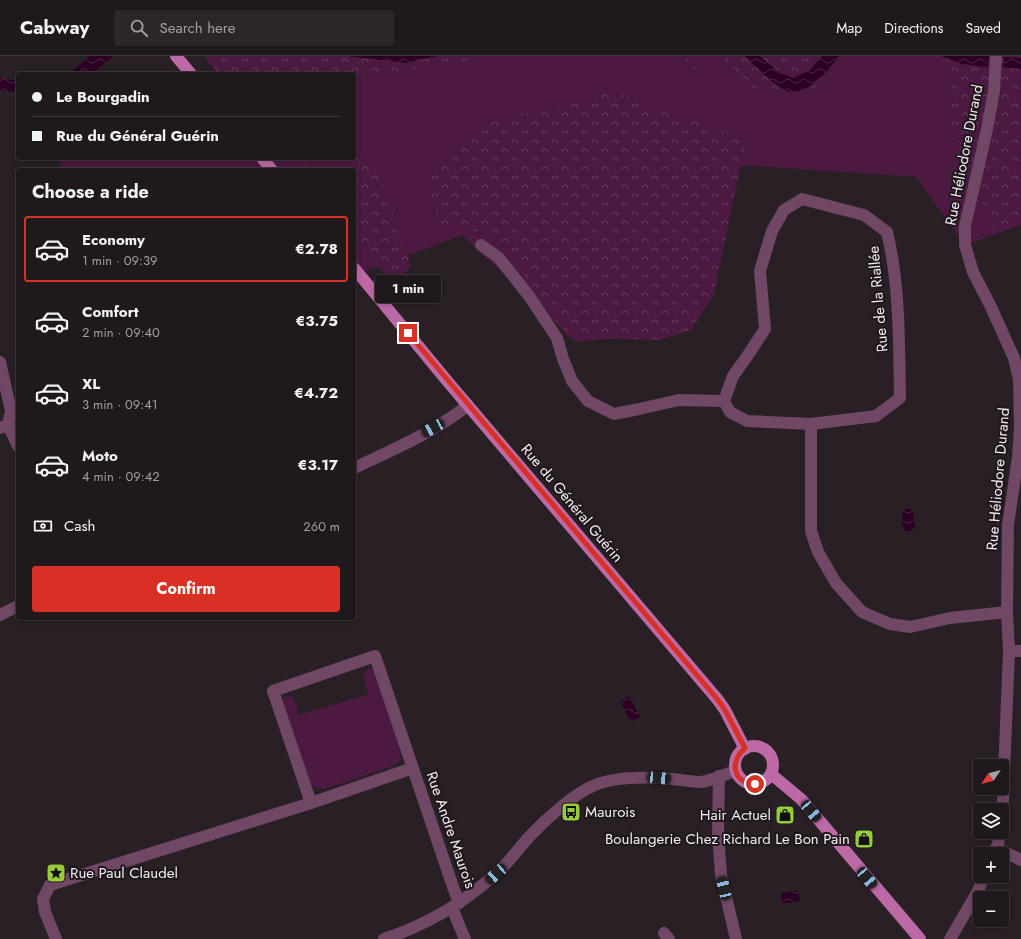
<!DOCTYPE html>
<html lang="en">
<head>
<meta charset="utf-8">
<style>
  :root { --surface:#1f181c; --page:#2c2529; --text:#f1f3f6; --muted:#a1a0a3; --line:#3c373b; --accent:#d93025 }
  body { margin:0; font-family:Jost,sans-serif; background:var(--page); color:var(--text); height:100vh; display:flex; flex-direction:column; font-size:15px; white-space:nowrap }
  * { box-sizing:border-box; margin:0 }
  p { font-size:13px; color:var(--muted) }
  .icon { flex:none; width:22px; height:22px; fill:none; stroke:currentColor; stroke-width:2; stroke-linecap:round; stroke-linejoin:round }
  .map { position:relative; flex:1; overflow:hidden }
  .sheet { position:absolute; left:16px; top:112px; width:340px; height:452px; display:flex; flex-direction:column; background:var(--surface); border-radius:4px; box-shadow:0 2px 6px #0003,0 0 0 1px var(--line) }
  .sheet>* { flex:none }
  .top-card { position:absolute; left:16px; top:16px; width:340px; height:88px; border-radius:4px; box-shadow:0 2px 6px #0003,0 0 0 1px var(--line); display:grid; align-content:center; height:88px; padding:0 16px; background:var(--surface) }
  .needle { width:26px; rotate:235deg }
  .fabs { position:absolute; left:973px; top:703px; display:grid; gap:8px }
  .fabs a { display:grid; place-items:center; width:36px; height:36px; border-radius:4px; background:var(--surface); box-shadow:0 2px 6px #0003,0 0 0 1px var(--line); font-size:20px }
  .end { position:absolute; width:18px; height:18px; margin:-9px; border:5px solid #d93025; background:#fff; box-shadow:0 0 0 2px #fff }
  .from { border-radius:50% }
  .bubble { position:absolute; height:28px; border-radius:4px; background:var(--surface); box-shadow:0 2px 6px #0003,0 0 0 1px var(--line); font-size:13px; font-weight:700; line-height:28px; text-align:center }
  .car { position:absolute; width:12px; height:24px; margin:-12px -6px; border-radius:5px; box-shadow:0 0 3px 1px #0007; background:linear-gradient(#222 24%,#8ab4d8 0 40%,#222 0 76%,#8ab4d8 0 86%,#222 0) }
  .top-card b { display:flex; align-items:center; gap:14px; height:38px; font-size:15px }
  .top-card b+b { border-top:1px solid var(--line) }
  .top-card i { width:10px; height:10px; background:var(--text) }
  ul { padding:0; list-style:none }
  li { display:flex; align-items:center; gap:12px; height:66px; margin:0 8px 6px; padding:0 8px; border:2px solid transparent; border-radius:4px }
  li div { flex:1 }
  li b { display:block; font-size:15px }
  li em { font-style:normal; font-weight:700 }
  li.current { border-color:var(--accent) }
  li>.icon { width:36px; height:36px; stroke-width:1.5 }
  h2 { padding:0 16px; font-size:18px; line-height:48px }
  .pay { display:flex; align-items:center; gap:10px; height:44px; padding:0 16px; font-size:15px }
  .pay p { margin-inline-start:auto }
  .action { display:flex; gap:8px; margin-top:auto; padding:8px 16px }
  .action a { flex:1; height:46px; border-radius:4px; background:var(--accent); color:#fff; font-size:16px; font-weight:700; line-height:46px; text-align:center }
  header { display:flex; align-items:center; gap:24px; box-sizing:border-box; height:56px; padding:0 20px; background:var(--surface); border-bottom:1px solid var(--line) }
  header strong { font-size:19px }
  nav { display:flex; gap:22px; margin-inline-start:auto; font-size:14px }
  .search { width:280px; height:36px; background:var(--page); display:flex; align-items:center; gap:10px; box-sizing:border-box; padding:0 14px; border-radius:4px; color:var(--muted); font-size:15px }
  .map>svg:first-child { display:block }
  .grass { fill:#4c1940 }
  .forest { fill:url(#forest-crowns) }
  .water { fill:url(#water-waves) }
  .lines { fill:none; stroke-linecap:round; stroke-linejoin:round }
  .minor { stroke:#704765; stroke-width:12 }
  .major { stroke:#bc69a6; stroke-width:12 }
  .route { stroke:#d93025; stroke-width:5 }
  .labels { text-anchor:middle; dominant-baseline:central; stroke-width:4; stroke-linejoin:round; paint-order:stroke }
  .street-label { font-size:15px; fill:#f2ecf0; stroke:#1f171d }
  .poi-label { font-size:15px; fill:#f2ecf0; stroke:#1f171d; text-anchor:start }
</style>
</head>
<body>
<header>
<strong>Cabway</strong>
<div class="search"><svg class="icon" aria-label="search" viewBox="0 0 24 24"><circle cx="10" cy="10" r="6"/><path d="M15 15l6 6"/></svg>Search here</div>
<nav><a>Map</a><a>Directions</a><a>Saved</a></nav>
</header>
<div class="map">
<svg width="1021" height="883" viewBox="0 0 1021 883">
  <defs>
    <pattern id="forest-crowns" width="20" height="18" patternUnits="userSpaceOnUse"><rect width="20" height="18" fill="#4c1940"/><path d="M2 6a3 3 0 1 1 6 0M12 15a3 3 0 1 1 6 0" fill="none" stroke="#663b5c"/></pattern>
    <pattern id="water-waves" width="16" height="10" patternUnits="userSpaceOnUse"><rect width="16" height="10" fill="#2c0023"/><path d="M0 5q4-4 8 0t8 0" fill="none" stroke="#4b2543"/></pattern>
  </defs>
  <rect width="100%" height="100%" fill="#292026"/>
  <g class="grass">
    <polygon points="433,0 1021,0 1021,169 965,189 916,121 710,107 691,274 576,286 462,179 354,220 354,114 61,114 60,102 354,102 354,21"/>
    <polygon points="369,612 375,615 398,683 401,704 393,710 325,733 314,731 309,726 283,646 285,641 290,640 294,642 299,659 368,638 363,617"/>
  </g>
  <g class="forest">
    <polygon points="204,0 484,0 481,2 354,23 354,18 219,18"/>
    <polygon points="683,0 701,0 696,16"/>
    <polygon points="722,0 815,0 817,39 751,32"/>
    <polygon points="946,0 1021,0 1021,167 994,175 952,73"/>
    <polygon points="613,35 746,84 714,238 691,274 660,284 568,281 494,177 440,171 426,116 486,68"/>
    <polygon points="354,93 377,110 411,210 394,229 354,181 354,114 298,114 288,102 354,102"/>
  </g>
  <g class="water">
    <polygon points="90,0 113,0 92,18 69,18"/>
    <polygon points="348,0 438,0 406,7"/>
    <path d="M745 0H760L780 17 793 22 810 14 822 0H839C828 14 809 40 788 35 776 33 755 9 745 0Z"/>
    <polygon points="941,0 989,0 988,11 962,8"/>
    <polygon points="1004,1 1021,2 1021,13 1003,11"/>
    <polygon points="0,22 18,25 18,37 0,34"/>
    <path d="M906 453H911L913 457 915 471 910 476 905 475C901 469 900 456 906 453Z"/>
    <polygon points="629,640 640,661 631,666 620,645"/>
    <polygon points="798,834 800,845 782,848 781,837"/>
  </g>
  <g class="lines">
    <g class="minor">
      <polyline points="996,0 994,35 987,73 965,170 965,189 973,216 991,251 1014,302 1019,323 1020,372 1018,401 1008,469 1007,556 1009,595 1002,767"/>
      <path d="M802 143 864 159 887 176C900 230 899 287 900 342L876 360 811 368 747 365 730 356 724 345 733 320 748 299 765 273 760 215 772 175 784 154Z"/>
      <polyline points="481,189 499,202 529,240 557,282 563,303 572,325 588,345 614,358 639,353 679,344 724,345"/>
      <polyline points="0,306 11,355 8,369"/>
      <polyline points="811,368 811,475 818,496 836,527 862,556 890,568 910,571 950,562 1007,556"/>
      <polyline points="0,372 8,369 18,390"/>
      <path d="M354 412C392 394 435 376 468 349"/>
      <polyline points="0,559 18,550"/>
      <polyline points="1009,595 1021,595"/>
      <polyline points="413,712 311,747 273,635 375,600 452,828 459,847"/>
      <polyline points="719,720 718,778 721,819 736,883"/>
      <polyline points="996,792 1021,804"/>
      <polyline points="994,798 998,788 1000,776"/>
      <polyline points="452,852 465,883"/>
      <polyline points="664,877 669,883"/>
      <polyline points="56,883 45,856 43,843 50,829 311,747"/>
      <path d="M384 883C429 868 469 844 503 811 512 802 520 791 529 781 545 764 573 738 595 729 617 720 650 721 673 723 682 724 692 726 701 726 712 725 725 718 735 715"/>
      <polyline points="950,883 978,835 984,820"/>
    </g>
    <g class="major">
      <polyline points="176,0 191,18"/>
      <polyline points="262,102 272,114"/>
      <polyline points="354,212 448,326 718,644 725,654 745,693"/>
      <circle cx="754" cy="709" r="19"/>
      <polyline points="771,718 801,743 920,883"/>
    </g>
  </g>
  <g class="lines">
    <path class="route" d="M408 277 718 644 725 654 745 692C729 706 733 727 755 728"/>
  </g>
  <defs>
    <g id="bus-square" transform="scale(1)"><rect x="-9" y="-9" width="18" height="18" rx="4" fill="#97cc38" stroke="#1f171d"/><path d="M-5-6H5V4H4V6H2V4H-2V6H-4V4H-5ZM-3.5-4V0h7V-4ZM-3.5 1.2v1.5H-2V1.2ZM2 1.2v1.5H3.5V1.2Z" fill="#111"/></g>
    <g id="shop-square" transform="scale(1)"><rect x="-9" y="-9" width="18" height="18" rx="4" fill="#97cc38" stroke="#1f171d"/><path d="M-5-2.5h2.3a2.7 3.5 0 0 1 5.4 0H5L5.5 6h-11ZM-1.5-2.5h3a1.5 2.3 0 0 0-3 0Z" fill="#111"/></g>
    <g id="sight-square" transform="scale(1)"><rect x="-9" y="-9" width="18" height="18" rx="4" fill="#97cc38" stroke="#1f171d"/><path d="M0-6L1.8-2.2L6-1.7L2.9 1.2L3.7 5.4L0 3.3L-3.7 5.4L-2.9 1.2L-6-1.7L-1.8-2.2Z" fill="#111"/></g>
  </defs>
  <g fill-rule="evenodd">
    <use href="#bus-square" x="571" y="756"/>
    <use href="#shop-square" x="785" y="759"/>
    <use href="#shop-square" x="864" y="783"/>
    <use href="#sight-square" x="56" y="817"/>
  </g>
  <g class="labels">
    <g class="street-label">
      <text transform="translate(964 99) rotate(-79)">Rue Héliodore Durand</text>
      <text transform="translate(878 243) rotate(-95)">Rue de la Riallée</text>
      <text transform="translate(998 423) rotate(-85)">Rue Héliodore Durand</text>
      <text transform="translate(572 447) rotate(50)">Rue du Général Guérin</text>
      <text transform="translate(451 774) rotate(71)">Rue Andre Maurois</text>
    </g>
    <g class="poi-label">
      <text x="585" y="756">Maurois</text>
      <text x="771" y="759" text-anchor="end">Hair Actuel</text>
      <text x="850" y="783" text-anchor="end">Boulangerie Chez Richard Le Bon Pain</text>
      <text x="70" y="817">Rue Paul Claudel</text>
    </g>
  </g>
</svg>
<div class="fabs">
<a><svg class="needle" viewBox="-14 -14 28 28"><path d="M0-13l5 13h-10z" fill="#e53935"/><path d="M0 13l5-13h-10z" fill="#a1a0a3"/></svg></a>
<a><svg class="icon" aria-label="layers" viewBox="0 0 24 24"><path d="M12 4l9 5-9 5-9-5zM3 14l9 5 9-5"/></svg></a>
<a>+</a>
<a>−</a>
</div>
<i class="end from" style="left:755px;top:728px"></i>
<i class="end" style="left:408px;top:277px"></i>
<div class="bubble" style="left:375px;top:219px;width:66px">1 min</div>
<i class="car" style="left:433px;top:372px;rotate:242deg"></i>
<i class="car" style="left:659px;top:722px;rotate:95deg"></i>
<i class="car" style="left:811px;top:755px;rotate:140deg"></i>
<i class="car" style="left:496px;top:818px;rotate:228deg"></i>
<i class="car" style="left:867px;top:822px;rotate:140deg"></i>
<i class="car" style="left:724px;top:832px;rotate:347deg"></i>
<div class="top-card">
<b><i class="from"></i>Le Bourgadin</b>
<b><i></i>Rue du Général Guérin</b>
</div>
<section class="sheet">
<h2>Choose a ride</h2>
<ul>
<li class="current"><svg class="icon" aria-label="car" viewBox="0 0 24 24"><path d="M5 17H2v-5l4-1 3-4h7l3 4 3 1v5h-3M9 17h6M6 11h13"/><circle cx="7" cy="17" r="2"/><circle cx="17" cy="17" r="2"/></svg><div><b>Economy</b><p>1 min · 09:39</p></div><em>€2.78</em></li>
<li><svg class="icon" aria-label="car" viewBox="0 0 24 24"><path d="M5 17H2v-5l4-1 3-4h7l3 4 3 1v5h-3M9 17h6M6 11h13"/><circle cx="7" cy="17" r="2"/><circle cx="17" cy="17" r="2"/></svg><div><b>Comfort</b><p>2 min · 09:40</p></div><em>€3.75</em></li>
<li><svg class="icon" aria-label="car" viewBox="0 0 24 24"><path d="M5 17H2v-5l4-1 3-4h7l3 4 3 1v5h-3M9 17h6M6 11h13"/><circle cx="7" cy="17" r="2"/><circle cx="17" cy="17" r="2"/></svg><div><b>XL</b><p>3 min · 09:41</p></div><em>€4.72</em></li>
<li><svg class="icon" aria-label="car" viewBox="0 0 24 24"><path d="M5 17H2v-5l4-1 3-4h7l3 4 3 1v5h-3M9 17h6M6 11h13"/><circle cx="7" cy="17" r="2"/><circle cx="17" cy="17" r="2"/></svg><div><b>Moto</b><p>4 min · 09:42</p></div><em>€3.17</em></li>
</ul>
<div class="pay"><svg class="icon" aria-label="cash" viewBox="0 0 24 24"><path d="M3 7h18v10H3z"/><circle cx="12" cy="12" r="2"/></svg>Cash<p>260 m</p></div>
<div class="action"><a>Confirm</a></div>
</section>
</div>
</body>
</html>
